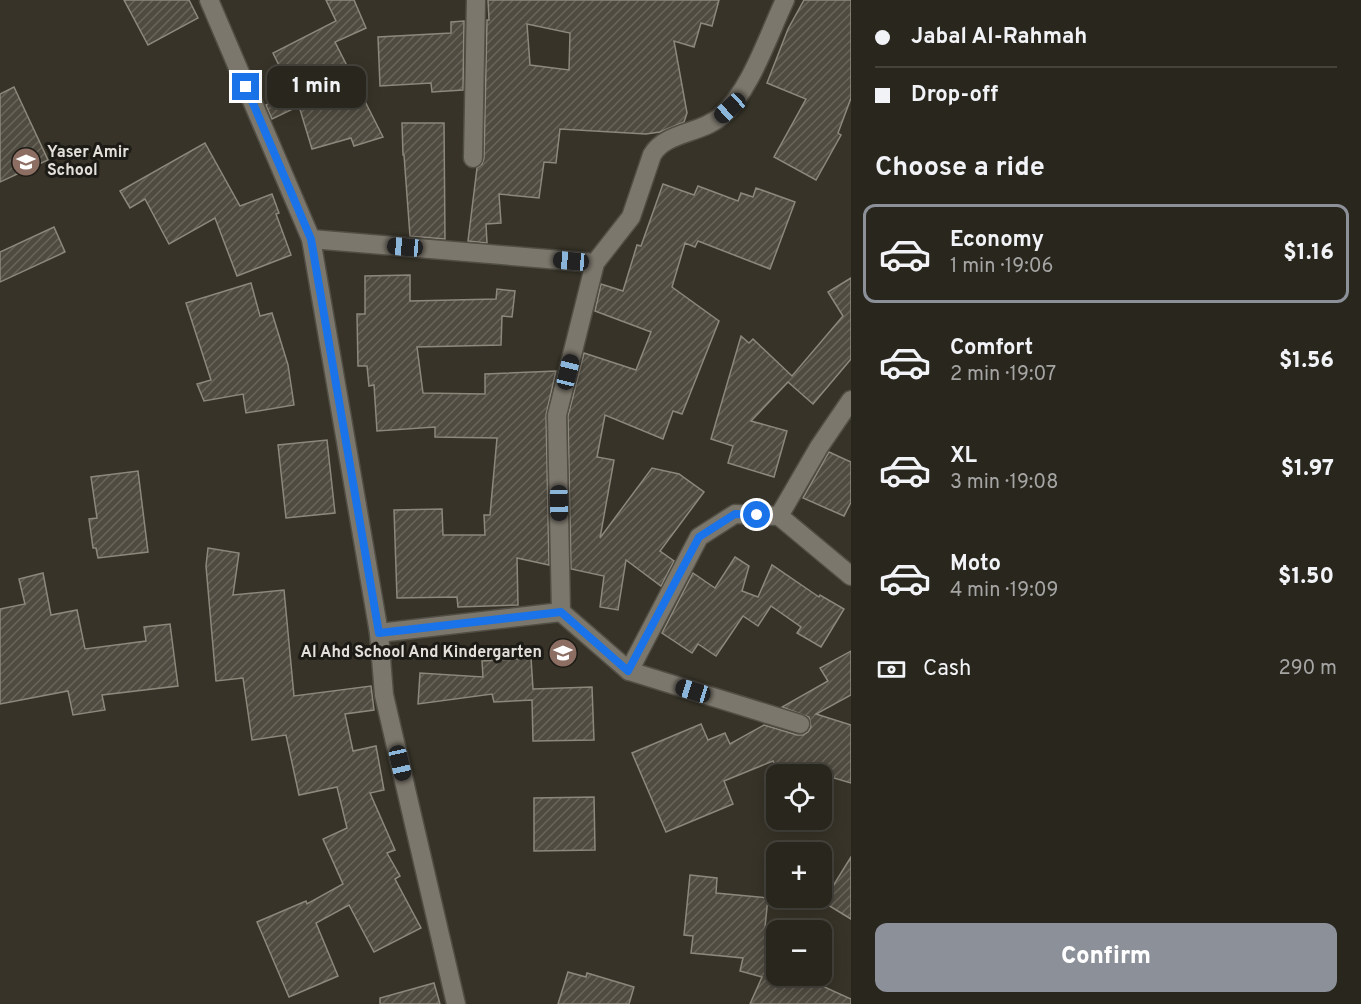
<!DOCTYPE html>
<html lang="en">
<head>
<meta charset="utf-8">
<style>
  :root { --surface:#29261e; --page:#35322b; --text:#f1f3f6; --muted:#a5a5a4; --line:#45433c; --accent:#8c9099 }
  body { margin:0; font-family:Overpass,sans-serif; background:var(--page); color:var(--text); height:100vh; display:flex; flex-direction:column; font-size:22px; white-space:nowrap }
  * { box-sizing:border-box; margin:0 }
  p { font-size:20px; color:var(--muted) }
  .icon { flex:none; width:33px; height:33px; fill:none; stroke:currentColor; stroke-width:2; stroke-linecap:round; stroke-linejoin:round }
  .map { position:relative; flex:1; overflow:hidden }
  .drawer { display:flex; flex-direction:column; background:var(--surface); width:510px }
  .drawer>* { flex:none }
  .hud { display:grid; align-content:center; height:132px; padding:0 24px; background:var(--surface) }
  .controls { position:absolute; left:766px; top:764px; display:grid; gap:12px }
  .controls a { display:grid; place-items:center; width:66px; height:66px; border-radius:12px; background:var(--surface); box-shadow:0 3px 15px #0003,0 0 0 2px var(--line); font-size:30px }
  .end { position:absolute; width:27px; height:27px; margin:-14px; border:8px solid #1a73e8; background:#fff; box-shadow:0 0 0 3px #fff }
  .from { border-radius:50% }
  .bubble { position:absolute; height:42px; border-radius:12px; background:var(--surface); box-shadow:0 3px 15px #0003,0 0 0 2px var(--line); font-size:20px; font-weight:800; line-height:42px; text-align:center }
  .car { position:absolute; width:18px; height:36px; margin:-18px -9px; border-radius:8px; box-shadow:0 0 4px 2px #0007; background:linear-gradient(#222 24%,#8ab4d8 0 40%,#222 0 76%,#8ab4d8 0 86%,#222 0) }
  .hud b { display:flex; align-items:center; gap:21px; height:57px; font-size:22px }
  .hud b+b { border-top:2px solid var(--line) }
  .hud i { width:15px; height:15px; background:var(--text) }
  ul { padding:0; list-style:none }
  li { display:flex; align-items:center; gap:18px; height:99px; margin:0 12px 9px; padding:0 12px; border:3px solid transparent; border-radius:12px }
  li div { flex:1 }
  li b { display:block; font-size:22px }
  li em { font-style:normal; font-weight:800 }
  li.on { border-color:var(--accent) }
  li>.icon { width:54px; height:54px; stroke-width:1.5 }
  h2 { padding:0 24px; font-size:27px; line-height:72px }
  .pay { display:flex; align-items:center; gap:15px; height:66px; padding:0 24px; font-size:22px }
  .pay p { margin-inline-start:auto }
  .button { display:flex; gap:12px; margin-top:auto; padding:12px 24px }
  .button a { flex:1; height:69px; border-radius:12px; background:var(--accent); color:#fff; font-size:24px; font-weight:800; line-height:69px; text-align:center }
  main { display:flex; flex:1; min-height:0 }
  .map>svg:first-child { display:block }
  .building { fill:url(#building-hatch); stroke:#8d887c; stroke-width:1.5; fill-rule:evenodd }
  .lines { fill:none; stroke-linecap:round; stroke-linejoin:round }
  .street-casing { stroke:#514e45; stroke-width:21 }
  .secondary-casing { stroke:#514e45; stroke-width:21 }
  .street { stroke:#7c776c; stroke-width:18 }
  .secondary { stroke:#7c776c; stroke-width:18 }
  .route { stroke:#1a73e8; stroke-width:8 }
  .labels { text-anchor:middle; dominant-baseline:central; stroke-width:6; stroke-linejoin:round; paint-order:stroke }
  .poi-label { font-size:16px; font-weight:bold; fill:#e2e0d9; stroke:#1c1b16; text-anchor:start }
</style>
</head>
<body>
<main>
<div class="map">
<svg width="851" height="1004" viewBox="0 0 851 1004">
  <defs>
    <pattern id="building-hatch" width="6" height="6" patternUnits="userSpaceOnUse" patternTransform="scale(1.5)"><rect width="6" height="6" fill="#504b40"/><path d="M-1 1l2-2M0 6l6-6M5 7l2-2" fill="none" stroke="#69655b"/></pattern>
  </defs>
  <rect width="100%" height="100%" fill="#373328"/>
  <g class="building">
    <polygon points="124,0 189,0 198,18 148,45"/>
    <polygon points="326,0 354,0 366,28 335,42 383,137 354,146 351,138 312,149 299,106 272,119 266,105 291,90 273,53 336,21"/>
    <path d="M488 0H719L712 26 701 23 694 47 674 41 687 113 684 122 660 132 646 134 560 129 556 163 544 162 539 198 499 194 501 223 486 224 487 243 468 241 477 168 482 164 484 158 487 20H489ZM527 24 570 33 569 70 530 65Z"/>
    <polygon points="804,0 851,0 851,98 838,133 841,135 816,180 774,157 806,99 767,83 788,29"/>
    <polygon points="464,21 463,90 432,92 431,83 380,86 378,37 451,33 451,22"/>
    <polygon points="14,87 48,160 0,182 0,94"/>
    <polygon points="402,123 444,123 445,239 410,236 404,155 403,155"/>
    <polygon points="205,143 240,206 272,194 279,213 276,214 291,255 237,276 215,218 169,244 145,199 130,208 120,191"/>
    <polygon points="663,184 694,195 698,186 738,201 741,193 753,197 756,188 795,202 770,269 698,241 695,247 685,243 672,287 719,321 682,414 673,411 663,439 605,415 597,457 614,460 600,538 652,468 679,474 704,492 660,551 674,561 661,586 626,560 618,610 600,607 604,576 571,569 568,416 584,353 636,370 651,332 595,311 601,284 623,291 637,245 641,246"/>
    <polygon points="54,227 65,252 0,282 0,252"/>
    <polygon points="410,275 410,301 496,299 497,289 515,291 512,317 502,316 501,345 417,347 423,393 485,394 485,374 556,371 546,415 549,565 517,558 518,605 458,607 457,597 397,598 394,510 442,509 443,535 485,535 484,515 490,515 497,438 435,437 435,427 377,431 374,385 369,386 367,366 358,366 357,314 365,314 365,276"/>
    <polygon points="851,278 851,359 813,404 788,382 751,421 787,431 774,477 728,463 733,446 711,439 741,336 749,343 753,339 792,376 843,316 828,292"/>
    <polygon points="251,283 260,316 272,313 288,365 294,405 246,413 243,394 204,401 197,384 211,380 186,303"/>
    <polygon points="327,440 335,513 286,518 278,445"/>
    <polygon points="829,452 851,462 851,502 844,516 803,498"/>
    <polygon points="138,471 148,552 98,558 96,548 93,548 89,519 97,518 91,477"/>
    <polygon points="208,548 239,553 233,595 284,590 294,696 371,686 374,710 345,714 353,751 376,746 384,790 370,793 395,850 387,853 400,876 395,879 421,928 374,952 349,905 316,923 338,976 289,997 257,922 306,901 307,904 343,884 323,839 347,828 337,787 299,795 286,735 252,740 243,678 216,681 206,566"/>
    <polygon points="735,557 749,566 742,591 758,597 772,565 819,597 820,595 844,609 821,647 797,633 801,627 771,606 758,626 743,616 716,656 698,644 692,653 662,633 693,573 715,588"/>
    <polygon points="43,573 51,615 77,610 85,649 146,641 144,627 170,624 178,686 102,695 105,710 73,715 68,691 0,704 0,609 25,604 19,579"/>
    <polygon points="851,651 851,695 816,714 851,725 851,783 790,765 779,771 773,761 724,781 733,804 666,832 632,753 701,724 708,740 725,733 730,744 764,725 797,735 803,735 808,732 811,727 809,717 782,707 828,681 820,668"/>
    <polygon points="531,658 533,689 592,687 594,740 533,741 532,700 494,702 492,694 418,704 420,673 483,677 482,661"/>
    <polygon points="594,797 595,850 534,851 534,798"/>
    <polygon points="851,857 851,919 823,902"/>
    <polygon points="690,875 717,878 716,893 768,898 765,927 777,932 777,975 814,975 811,981 851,999 851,1004 750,1004 762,977 740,971 743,958 691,953 693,936 684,935"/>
    <polygon points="568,972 586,977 587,973 634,987 629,1004 558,1004"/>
    <polygon points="434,983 440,1004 380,1004 380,998"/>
  </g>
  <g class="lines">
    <g class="street-casing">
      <g id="street">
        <polyline points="473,158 476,0"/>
        <polyline points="311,239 595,263"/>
        <polyline points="779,516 819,447 851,400"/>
        <path d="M561 612 557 415 595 263 631 217 652 155C665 132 700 134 720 117 750 92 768 36 785 0"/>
        <polyline points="379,633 561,612 629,671 800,724"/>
        <polyline points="629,671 699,537 735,514 779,516 851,576"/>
      </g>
    </g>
    <g class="secondary-casing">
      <polyline id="secondary" points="209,0 311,239 379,633 384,695 456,1004"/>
    </g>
    <use href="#street" class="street"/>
    <use href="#secondary" class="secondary"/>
  </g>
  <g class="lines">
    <polyline class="route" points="246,87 311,239 379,633 561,612 628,671 699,537 735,514 757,515"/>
  </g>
  <defs>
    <g id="school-disc" transform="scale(1.5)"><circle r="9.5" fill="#8d6e63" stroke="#1c1b16"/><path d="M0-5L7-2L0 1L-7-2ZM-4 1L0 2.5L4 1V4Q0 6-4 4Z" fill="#fff"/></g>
  </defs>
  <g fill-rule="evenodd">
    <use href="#school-disc" x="26" y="162"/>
    <use href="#school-disc" x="563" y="653"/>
  </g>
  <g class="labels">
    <g class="poi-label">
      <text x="47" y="153">Yaser Amir<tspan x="47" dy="18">School</tspan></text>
      <text x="542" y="653" text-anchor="end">Al Ahd School And Kindergarten</text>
    </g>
  </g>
</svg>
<div class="controls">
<a><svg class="icon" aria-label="locate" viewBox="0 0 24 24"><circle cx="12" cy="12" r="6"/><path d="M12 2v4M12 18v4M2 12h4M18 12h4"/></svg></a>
<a>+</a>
<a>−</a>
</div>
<i class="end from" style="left:757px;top:515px"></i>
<i class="end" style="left:246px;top:87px"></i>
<div class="bubble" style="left:267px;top:66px;width:99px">1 min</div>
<i class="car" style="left:730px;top:108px;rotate:228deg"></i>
<i class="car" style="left:405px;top:247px;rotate:275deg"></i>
<i class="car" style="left:571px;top:261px;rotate:275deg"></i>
<i class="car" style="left:568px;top:372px;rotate:14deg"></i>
<i class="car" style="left:559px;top:503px;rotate:179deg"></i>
<i class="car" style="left:693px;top:691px;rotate:287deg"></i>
<i class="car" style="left:400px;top:763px;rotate:167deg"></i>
</div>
<section class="drawer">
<div class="hud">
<b><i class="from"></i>Jabal Al-Rahmah</b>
<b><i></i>Drop-off</b>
</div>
<h2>Choose a ride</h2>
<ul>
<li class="on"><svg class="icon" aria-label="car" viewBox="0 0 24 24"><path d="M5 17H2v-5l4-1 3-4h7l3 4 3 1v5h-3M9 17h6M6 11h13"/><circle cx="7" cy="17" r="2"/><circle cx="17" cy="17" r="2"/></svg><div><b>Economy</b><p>1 min · 19:06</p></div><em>$1.16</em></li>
<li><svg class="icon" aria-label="car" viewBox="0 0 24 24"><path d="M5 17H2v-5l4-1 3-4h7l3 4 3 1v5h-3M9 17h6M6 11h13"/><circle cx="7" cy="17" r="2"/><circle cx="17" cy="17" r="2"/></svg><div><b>Comfort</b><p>2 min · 19:07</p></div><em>$1.56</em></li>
<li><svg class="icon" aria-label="car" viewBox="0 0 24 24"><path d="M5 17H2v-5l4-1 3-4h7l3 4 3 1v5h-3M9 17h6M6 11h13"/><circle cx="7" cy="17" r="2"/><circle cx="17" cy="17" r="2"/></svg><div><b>XL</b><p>3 min · 19:08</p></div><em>$1.97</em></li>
<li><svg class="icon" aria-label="car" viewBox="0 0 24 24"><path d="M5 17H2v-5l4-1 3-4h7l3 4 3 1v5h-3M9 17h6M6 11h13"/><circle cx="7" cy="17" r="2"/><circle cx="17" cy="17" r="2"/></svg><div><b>Moto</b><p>4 min · 19:09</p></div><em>$1.50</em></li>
</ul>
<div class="pay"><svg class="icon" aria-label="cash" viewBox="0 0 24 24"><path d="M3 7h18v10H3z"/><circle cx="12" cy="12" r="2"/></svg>Cash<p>290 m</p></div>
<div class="button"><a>Confirm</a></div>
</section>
</main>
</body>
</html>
